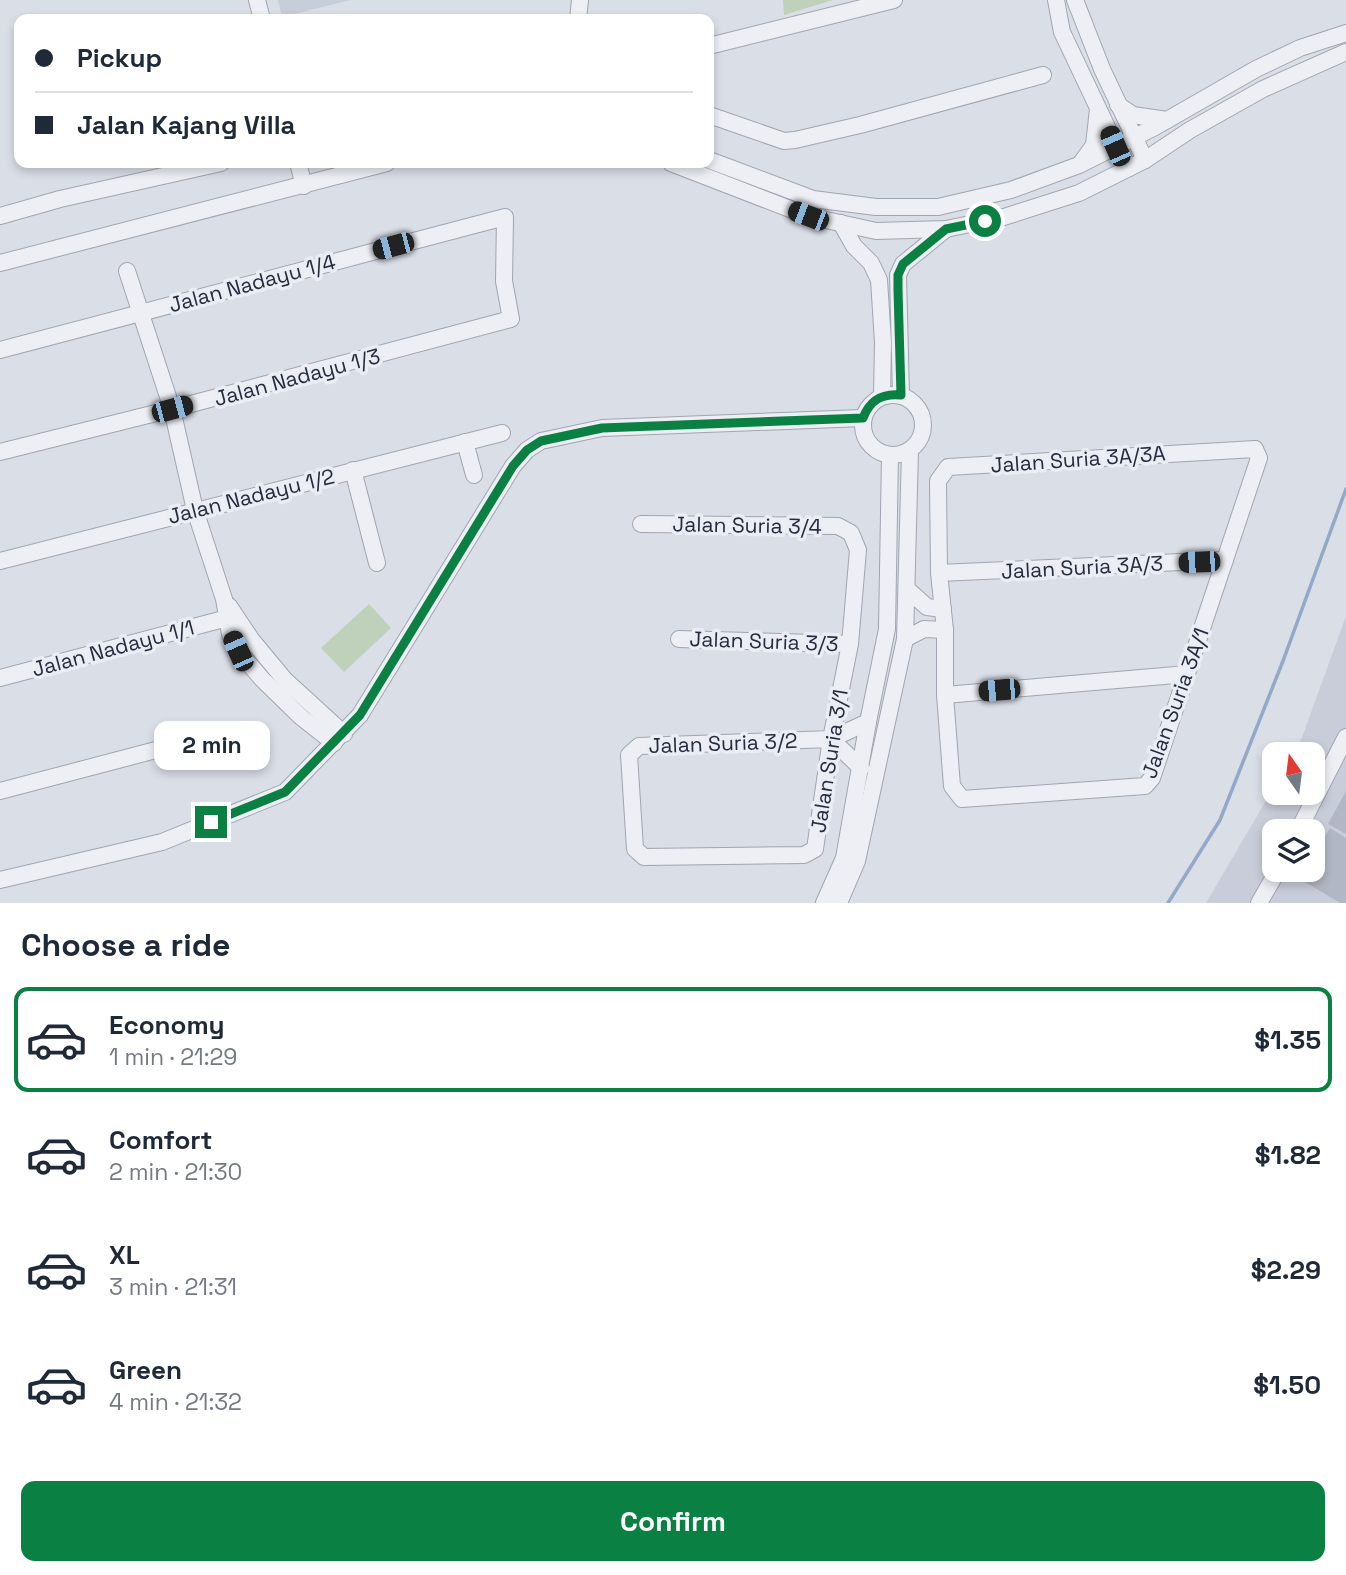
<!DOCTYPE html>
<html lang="en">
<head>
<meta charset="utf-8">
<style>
  :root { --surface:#fff; --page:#f6f6f7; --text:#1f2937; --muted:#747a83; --line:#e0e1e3; --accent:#0b8043 }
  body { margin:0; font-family:"Space Grotesk",sans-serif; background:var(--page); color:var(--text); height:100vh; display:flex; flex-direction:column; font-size:26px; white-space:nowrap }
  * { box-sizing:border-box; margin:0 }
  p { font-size:23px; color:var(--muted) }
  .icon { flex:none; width:38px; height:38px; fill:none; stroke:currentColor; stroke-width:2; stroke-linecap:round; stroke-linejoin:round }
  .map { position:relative; height:903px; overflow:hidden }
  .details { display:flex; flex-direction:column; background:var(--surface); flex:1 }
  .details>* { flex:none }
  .hud { position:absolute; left:14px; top:14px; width:700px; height:154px; border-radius:14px; box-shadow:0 4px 10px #0003; display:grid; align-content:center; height:154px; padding:0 21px; background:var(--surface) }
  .needle { width:46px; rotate:346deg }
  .tools { position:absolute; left:1262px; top:742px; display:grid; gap:14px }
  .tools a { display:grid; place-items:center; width:63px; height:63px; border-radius:14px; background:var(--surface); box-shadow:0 4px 10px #0003; font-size:35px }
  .end { position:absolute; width:32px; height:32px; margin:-16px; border:9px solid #0b8043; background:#fff; box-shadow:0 0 0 4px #fff }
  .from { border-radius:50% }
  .bubble { position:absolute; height:49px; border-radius:14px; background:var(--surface); box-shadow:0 4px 10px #0003; font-size:23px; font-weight:700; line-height:49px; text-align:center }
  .car { position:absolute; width:21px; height:42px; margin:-21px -10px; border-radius:9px; box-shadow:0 0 5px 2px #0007; background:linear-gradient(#222 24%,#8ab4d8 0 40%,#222 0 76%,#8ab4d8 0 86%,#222 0) }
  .hud b { display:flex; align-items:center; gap:24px; height:66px; font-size:26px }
  .hud b+b { border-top:2px solid var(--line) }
  .hud i { width:18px; height:18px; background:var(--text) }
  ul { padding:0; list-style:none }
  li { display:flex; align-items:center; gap:21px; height:105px; margin:0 14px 10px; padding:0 7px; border:4px solid transparent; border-radius:14px }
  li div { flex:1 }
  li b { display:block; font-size:26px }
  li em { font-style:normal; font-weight:700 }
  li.active { border-color:var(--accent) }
  li>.icon { width:63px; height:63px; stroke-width:1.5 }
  h2 { padding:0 21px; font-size:32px; line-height:84px }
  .button { display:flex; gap:14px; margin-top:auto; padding:14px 21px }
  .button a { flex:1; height:80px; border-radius:14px; background:var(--accent); color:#fff; font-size:28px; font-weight:700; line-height:80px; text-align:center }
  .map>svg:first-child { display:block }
  .built { fill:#c8cdd9; fill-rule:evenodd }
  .green { fill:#bfd1bb }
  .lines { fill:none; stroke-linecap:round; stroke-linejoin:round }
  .stream { stroke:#92a9ca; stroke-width:3.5 }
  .building { fill:#b1b7c4 }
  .minor-casing { stroke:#a0a5b1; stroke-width:18 }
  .minor { stroke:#edeff5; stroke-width:16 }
  .route { stroke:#0b8043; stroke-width:9 }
  .labels { text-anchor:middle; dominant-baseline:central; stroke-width:7; stroke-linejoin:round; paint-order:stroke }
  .street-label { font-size:21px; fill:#242b3d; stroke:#eaedf4 }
</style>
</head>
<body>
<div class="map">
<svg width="1346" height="903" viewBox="0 0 1346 903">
  <rect width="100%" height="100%" fill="#dadee7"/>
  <g class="built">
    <polygon points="278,0 351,0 282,17"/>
    <path d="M1346 616V903H1206L1274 787V793H1312V754H1293L1301 740ZM1274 831H1312V870H1274Z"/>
  </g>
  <g class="green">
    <polygon points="783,0 833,0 784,15"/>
    <polygon points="369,604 391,628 344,672 321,648"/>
  </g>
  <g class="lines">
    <polyline class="stream" points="1168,903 1220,820 1283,661 1346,489"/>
  </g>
  <g class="building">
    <polygon points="1346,791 1346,834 1328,824"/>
    <polygon points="1330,828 1346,838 1346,903 1340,903 1300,879 1305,870 1312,870 1312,858"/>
  </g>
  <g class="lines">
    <g class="minor-casing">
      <g id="minor">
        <polyline points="257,0 262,19"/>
        <polyline points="1056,0 1062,32 1116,146 1129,168"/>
        <polyline points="1075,0 1102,69 1145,160"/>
        <polyline points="578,19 580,0"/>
        <polyline points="709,46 894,0"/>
        <polyline points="1118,105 1133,115 1167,120"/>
        <polyline points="709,115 784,141 795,140 860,125 1043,75"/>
        <polyline points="709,160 813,199 876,207 938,207 1011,190 1079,165 1155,127 1256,69 1300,48 1346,33"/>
        <polyline points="298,163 304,186"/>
        <polyline points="671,163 808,216 876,231 946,229 1004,217 1079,193 1145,160 1190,130 1263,89 1346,52"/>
        <polyline points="1081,163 1094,145 1098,109"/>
        <polyline points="0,216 60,199 221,163"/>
        <polyline points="841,223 854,246 871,263 879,280 883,342 882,396"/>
        <polyline points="0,263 387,163"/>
        <polyline points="127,271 172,409 195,510 224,599 230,634 238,651 262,679 301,717 334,743"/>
        <polyline points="0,350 505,217 504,281 511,319 172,409 0,452"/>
        <circle cx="893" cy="425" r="30"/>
        <polyline points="901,395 898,275 903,264 946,229"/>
        <polyline points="465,442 474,475"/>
        <polygon points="1255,449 1259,458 1152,778 1145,786 962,799 952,786 945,695 945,630 939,573 938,481 948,467"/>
        <polyline points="353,470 377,563"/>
        <polyline points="641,524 838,526 851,533 858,550 850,644 831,739 815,849 804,855 644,857 635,849 629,755 639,746 831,739 868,722"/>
        <polyline points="0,561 502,433"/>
        <polyline points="939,573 1225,560"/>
        <polyline points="907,589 927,607 943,609"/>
        <polyline points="229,606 251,639 285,680 344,734"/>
        <polyline points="679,639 850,644"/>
        <polyline points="905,639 924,629 945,630"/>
        <polyline points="0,678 235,616"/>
        <polyline points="945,695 1187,674"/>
        <polyline points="831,739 861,768"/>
        <polyline points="0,791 232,730"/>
        <polyline points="1298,831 1346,737"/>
        <polyline points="0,880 162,842 285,792 360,715 513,466 527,450 541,441 602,428 863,418"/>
        <polyline points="824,903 844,858 868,722 887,629 890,455"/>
        <polyline points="839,903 857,861 905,639 910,451"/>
        <polyline points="1259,903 1278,870"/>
      </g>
    </g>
    <use href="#minor" class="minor"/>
  </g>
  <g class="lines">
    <path class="route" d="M211 822 285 792 360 715 513 466 527 450 541 441 602 428 863 418C870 400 882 393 901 395L898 290V275L903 264 946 229 985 221"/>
  </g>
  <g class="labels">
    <g class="street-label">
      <text transform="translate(252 283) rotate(-15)">Jalan Nadayu 1/4</text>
      <text transform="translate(297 377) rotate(-15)">Jalan Nadayu 1/3</text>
      <text transform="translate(1078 459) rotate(-4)">Jalan Suria 3A/3A</text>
      <text transform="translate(251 496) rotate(-14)">Jalan Nadayu 1/2</text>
      <text transform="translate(747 525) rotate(1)">Jalan Suria 3/4</text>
      <text transform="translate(1082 567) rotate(-3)">Jalan Suria 3A/3</text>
      <text transform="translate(764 641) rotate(2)">Jalan Suria 3/3</text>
      <text transform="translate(113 648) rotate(-15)">Jalan Nadayu 1/1</text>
      <text transform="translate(1175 703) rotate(-70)">Jalan Suria 3A/1</text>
      <text transform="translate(723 743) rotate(-2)">Jalan Suria 3/2</text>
      <text transform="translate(829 761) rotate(-81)">Jalan Suria 3/1</text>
    </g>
  </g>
</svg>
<div class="tools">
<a><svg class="needle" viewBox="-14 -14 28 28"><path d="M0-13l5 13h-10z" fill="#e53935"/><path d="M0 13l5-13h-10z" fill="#747a83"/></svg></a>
<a><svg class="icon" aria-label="layers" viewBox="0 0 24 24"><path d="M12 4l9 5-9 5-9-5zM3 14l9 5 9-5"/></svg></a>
</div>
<i class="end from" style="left:985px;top:221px"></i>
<i class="end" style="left:211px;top:822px"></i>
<div class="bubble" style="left:154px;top:721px;width:116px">2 min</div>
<i class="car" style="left:1115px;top:146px;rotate:336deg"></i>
<i class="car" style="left:808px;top:216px;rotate:291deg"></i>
<i class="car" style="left:393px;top:246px;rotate:255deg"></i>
<i class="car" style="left:172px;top:409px;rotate:75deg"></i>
<i class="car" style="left:1199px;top:562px;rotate:268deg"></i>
<i class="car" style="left:238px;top:651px;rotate:336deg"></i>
<i class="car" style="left:999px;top:690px;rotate:265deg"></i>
<div class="hud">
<b><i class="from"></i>Pickup</b>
<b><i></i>Jalan Kajang Villa</b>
</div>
</div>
<section class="details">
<h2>Choose a ride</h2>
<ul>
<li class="active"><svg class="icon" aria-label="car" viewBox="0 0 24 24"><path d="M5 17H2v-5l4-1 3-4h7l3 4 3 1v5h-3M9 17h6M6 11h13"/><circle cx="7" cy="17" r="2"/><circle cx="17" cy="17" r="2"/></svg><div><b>Economy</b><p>1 min · 21:29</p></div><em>$1.35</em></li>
<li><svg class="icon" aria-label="car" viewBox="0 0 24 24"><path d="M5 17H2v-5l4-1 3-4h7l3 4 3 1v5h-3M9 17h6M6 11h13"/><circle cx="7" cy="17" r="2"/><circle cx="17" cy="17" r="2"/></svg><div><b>Comfort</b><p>2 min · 21:30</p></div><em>$1.82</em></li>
<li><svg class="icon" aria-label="car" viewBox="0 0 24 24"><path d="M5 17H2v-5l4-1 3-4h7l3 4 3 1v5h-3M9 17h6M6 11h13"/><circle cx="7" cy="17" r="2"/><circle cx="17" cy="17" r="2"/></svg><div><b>XL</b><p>3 min · 21:31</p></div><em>$2.29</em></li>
<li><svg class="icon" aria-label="car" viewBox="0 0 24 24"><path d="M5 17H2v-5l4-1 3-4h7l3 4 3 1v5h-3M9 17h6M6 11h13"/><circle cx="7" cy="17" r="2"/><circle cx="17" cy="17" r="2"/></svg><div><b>Green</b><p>4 min · 21:32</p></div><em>$1.50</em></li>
</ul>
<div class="button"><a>Confirm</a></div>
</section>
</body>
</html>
